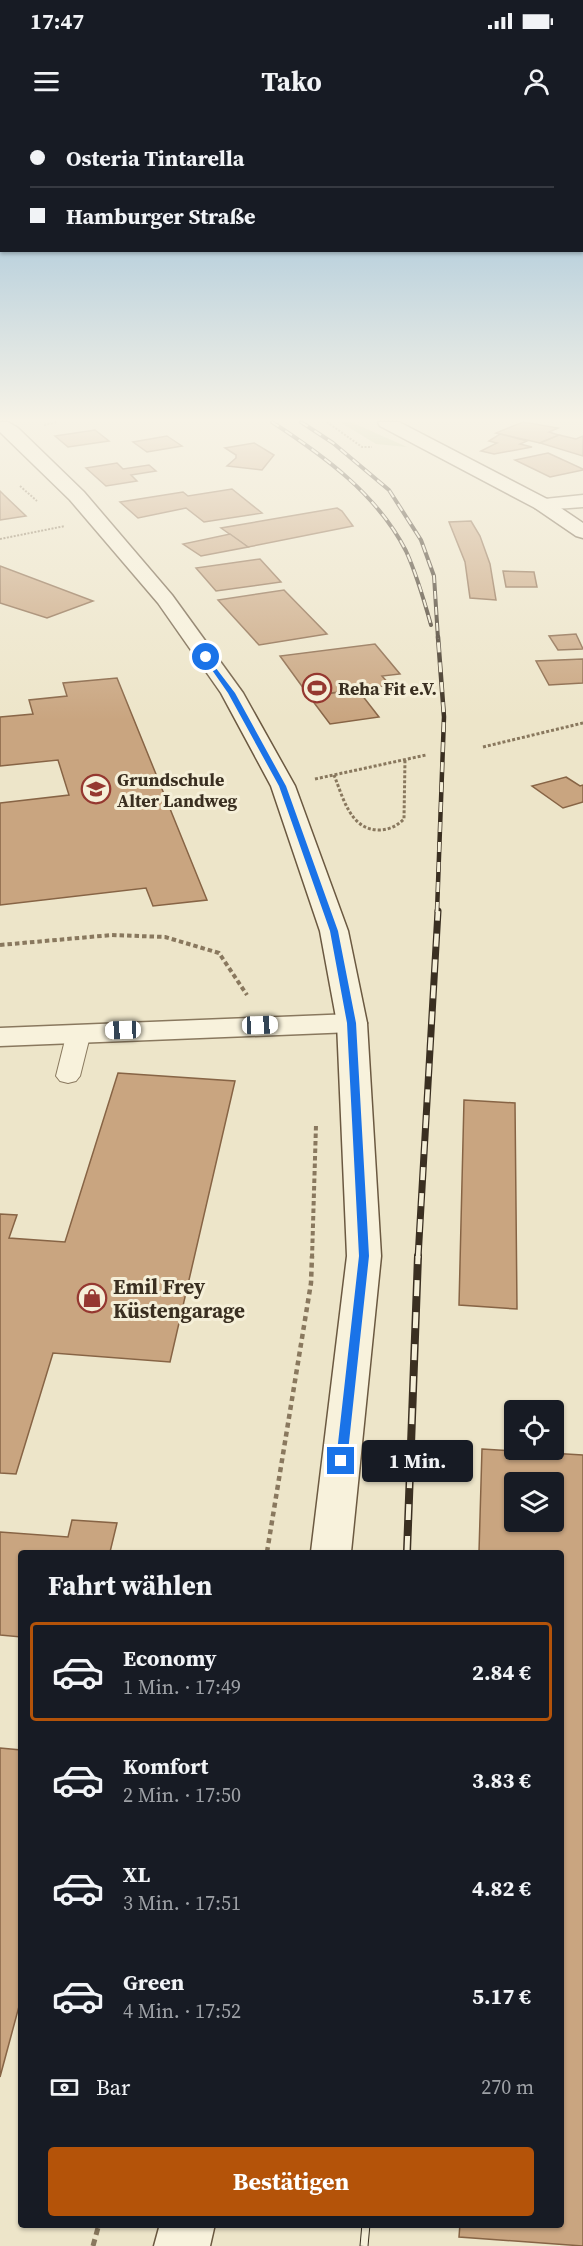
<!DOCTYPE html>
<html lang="de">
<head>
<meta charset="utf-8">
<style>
  :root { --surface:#171b24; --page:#242831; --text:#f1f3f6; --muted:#9ea1a6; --line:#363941; --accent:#b45309 }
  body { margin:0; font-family:"Source Serif 4",serif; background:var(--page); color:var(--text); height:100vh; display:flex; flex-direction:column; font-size:22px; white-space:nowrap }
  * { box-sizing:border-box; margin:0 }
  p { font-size:20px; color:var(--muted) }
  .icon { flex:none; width:33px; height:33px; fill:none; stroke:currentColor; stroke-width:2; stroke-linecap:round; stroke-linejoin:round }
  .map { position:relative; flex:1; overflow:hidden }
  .sheet { position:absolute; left:18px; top:1430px; width:546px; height:678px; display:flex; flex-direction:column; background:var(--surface); border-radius:6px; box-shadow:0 2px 4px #0004 }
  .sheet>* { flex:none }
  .banner { position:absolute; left:0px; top:0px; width:584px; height:132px; box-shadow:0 2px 4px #0004; display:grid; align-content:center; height:132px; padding:0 30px; background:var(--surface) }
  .fabs { position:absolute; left:504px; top:1280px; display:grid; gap:12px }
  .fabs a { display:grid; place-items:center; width:60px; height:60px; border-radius:6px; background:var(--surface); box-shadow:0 2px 4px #0004; font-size:30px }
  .end { position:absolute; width:27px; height:27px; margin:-14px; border:8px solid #1a73e8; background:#fff; box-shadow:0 0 0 3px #fff }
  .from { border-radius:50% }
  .bubble { position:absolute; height:42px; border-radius:6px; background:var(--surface); box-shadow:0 2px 4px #0004; font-size:20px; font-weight:700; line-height:42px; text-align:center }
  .car { position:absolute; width:18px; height:36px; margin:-18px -9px; border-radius:8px; box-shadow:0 0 4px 2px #0007; background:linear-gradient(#fff 24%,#345 0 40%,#fff 0 76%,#345 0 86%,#fff 0) }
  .banner b { display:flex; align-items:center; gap:21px; height:57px; font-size:22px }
  .banner b+b { border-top:2px solid var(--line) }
  .banner i { width:15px; height:15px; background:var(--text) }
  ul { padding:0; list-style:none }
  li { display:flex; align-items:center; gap:18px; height:99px; margin:0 12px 9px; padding:0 18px; border:3px solid transparent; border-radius:6px }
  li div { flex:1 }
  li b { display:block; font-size:22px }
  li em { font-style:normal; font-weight:700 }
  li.selected { border-color:var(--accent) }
  li>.icon { width:54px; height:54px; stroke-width:1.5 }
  h2 { padding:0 30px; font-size:27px; line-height:72px }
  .pay { display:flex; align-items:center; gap:15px; height:66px; padding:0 30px; font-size:22px }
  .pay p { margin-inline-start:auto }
  .primary-button { display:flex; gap:12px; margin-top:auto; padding:12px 30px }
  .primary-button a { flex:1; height:69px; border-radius:6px; background:var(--accent); color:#fff; font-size:24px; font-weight:700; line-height:69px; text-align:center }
  .status { display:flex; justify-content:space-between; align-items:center; height:42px; padding:0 30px; background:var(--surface); direction:ltr }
  .status svg { height:16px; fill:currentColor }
  header { display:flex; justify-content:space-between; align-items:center; height:78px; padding:0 30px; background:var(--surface); font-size:27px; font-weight:700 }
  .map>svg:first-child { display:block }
  .green { fill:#c2cb9d }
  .building { fill:#c9a580; stroke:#876445; stroke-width:1.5; fill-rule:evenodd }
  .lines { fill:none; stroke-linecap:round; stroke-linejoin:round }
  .lane-casing { stroke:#89785e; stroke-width:2 }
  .street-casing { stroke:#89785e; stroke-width:3 }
  .secondary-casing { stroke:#6b5941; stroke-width:3 }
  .path-far4 { stroke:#89785e; stroke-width:2; stroke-dasharray:2 1.5; stroke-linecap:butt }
  .path-far3 { stroke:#89785e; stroke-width:3; stroke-dasharray:3 2; stroke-linecap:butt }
  .path-far2 { stroke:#89785e; stroke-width:4; stroke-dasharray:4.5 3; stroke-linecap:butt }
  .path-far1 { stroke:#89785e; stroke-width:4.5; stroke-dasharray:5 4; stroke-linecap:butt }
  .path { stroke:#89785e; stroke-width:5; stroke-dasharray:7 4.5; stroke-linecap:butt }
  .lane { fill:#f8f2dc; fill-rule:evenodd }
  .street { fill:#f8f2dc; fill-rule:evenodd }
  .secondary { fill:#f8f2dc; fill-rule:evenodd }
  .rail-far4-casing { stroke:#3a2f21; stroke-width:4 }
  .rail-far3-casing { stroke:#3a2f21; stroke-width:4.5 }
  .rail-far2-casing { stroke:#3a2f21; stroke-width:7 }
  .rail-far1-casing { stroke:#3a2f21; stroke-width:8 }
  .rail-casing { stroke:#3a2f21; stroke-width:9 }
  .rail-far4 { stroke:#f5efd8; stroke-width:2; stroke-dasharray:8; stroke-linecap:butt }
  .rail-far3 { stroke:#f5efd8; stroke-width:3; stroke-dasharray:10; stroke-linecap:butt }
  .rail-far2 { stroke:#f5efd8; stroke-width:4.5; stroke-dasharray:13; stroke-linecap:butt }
  .rail-far1 { stroke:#f5efd8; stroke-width:5; stroke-dasharray:16; stroke-linecap:butt }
  .rail { stroke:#f5efd8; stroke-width:7; stroke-dasharray:20; stroke-linecap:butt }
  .route { fill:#1a73e8 }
  .labels { text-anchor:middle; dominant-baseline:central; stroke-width:6; stroke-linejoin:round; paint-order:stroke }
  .far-poi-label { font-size:18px; font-weight:bold; fill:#3a2f21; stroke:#f5efd8; text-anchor:start }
  .poi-label { font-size:21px; font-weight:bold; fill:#3a2f21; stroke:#f5efd8; text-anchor:start }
</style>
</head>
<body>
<div class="status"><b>17:47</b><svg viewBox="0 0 49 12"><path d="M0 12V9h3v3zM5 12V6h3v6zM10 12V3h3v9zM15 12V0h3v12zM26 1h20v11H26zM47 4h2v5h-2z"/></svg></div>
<header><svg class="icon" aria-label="menu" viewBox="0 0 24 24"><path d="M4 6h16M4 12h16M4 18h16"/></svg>Tako<svg class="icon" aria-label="person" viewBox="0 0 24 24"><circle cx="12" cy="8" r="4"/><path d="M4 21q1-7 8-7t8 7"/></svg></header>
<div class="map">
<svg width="583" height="2126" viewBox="0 0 583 2126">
  <rect width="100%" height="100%" fill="#ede5c9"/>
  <polygon class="green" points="340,302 351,302 407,327 376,324"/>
  <g class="building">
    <polygon points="523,302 558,308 549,312 559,315 540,323 496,313"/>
    <polygon points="95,310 109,321 68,327 55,316"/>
    <polygon points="500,314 527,321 520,324 532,327 494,334 481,331 497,323 489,321"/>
    <polygon points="559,315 576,319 583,316 583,336 540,323"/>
    <polygon points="167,316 182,326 147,332 133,322"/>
    <polygon points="254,323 274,335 262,350 227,346 236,338 236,335 225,328"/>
    <polygon points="548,333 583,349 583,350 550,357 515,340"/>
    <polygon points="117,343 123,349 149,345 156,351 131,355 137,361 106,366 86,348"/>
    <polygon points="232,369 262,393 204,402 186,388 138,398 120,382 183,372 188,376"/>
    <polygon points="0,371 4,375 26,396 0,400"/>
    <polygon points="337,388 342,391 353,406 248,427 221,408"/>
    <polygon points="471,401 480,416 490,444 496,480 470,478 465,442 449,402"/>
    <polygon points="230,414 248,427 201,436 183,424"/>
    <polygon points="260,439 281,462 216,471 196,448"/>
    <polygon points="0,446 93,481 47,498 0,483"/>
    <polygon points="503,451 534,452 537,467 506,467"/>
    <polygon points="284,470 327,514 259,525 218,480"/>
    <polygon points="576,514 583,529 558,530 549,516"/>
    <polygon points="375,524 400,554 382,556 390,565 309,576 280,536"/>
    <polygon points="583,539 583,563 549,565 536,541"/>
    <polygon points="117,558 207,780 153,786 146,768 0,785 0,683 69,675 58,640 0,646 0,597 33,594 29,580 67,576 63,563"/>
    <polygon points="358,570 379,597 330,604 309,576"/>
    <polygon points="566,657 580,666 583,665 583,682 563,688 532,666"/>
    <polygon points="118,953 235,961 170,1242 53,1233 16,1354 0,1353 0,1094 17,1095 9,1118 65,1122"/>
    <polygon points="464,980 515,983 517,1189 459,1185"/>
    <path d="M482 1329 583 1335V2126L459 2117 460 2104H561V1432H479ZM514 1362H554V1401H514Z"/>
    <polygon points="72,1400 117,1403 110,1432 21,1432 21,1517 0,1515 0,1412 68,1417"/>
    <polygon points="0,1628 21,1630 21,1879 0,1957"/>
  </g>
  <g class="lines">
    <g class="lane-casing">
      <polygon id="lane" points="79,905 87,907 91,912 80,956 76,961 68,963 60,961 56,956 67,912 71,907"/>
    </g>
    <g class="street-casing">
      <g id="street">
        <polygon points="583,375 583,387 542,390 535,388 533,384 535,380"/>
        <polygon points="352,894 362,897 367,903 362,909 352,912 0,926 0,908"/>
      </g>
    </g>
    <g class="secondary-casing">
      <g id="secondary">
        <polygon points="0,302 8,302 18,308 84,372 172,475 243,573 295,666 348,811 367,903 381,1136 351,1432 311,1432 347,1136 337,903 320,811 271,666 221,573 158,483 70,380 0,312"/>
        <polygon points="378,302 399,302 549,380 583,403 583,418 576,416 535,388 380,306"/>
        <polygon points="160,2104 215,2104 210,2126 154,2126"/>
      </g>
    </g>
    <g class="path-far4">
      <polyline points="327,302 362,327 372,327"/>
      <polyline points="44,305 57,302"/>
      <polyline points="20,366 37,381"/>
      <polyline points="0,419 65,406"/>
    </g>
    <g class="path-far3">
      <polyline points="483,627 583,603"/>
      <path d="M334 655C343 677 350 710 379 710 389 710 397 706 404 699L405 639"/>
      <polyline points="315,659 426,635"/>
    </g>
    <g class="path-far2">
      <polyline points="0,825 112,815 165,817 219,833 247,875"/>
      <polyline points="312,1138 316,1005"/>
    </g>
    <polyline class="path-far1" points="267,1432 311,1163 312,1136"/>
    <polyline class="path" points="93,2126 99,2104"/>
    <use href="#lane" class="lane"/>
    <use href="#street" class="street"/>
    <use href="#secondary" class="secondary"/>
    <g class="rail-far4-casing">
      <g id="rail-far4">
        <path d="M272 302C324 336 377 374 406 431 417 455 424 480 431 505"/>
        <polyline points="301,302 333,323 389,370 421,420 434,456 438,519"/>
      </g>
    </g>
    <g class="rail-far3-casing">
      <polyline id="rail-far3" points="437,792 444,597 438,517"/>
    </g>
    <g class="rail-far2-casing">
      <polyline id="rail-far2" points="418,1138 438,791"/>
    </g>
    <g class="rail-far1-casing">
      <polyline id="rail-far1" points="407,1432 418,1136"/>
    </g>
    <g class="rail-casing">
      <polyline id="rail" points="364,2126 366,2104"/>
    </g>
    <use href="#rail-far4" class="rail-far4"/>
    <use href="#rail-far3" class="rail-far3"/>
    <use href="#rail-far2" class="rail-far2"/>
    <use href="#rail-far1" class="rail-far1"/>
    <use href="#rail" class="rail"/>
  </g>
  <linearGradient id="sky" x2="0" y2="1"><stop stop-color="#8fb9d6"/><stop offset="0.5" stop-color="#f7f3e7"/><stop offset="1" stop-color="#f7f3e7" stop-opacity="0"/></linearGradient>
  <rect width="583" height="600" fill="url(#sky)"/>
  <polygon class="route" points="206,535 235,573 286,666 338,811 356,903 369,1136 347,1341 341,1345 336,1341 359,1136 347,903 330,811 279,666 228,573 203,537"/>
  <defs>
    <g id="stadium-ring" transform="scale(1.5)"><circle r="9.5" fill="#f5efd8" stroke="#953830" stroke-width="1.5"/><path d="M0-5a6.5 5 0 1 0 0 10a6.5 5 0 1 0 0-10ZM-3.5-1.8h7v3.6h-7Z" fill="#953830"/></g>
    <g id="school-ring" transform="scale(1.5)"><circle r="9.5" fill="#f5efd8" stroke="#953830" stroke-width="1.5"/><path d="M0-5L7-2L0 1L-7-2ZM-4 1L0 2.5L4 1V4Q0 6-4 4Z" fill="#953830"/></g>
    <g id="shop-ring" transform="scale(1.5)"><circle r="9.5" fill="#f5efd8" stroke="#953830" stroke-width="1.5"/><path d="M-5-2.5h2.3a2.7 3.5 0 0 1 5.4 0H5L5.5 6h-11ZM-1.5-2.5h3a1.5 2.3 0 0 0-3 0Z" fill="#953830"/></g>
  </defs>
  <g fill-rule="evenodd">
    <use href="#stadium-ring" x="317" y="568"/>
    <use href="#school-ring" x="96" y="669"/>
    <use href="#shop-ring" x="92" y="1178"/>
  </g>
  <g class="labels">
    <g class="far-poi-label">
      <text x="338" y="568">Reha Fit e.V.</text>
      <text x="117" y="659">Grundschule<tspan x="117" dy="21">Alter Landweg</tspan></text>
    </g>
    <g class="poi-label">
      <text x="113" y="1166">Emil Frey<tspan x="113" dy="24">Küstengarage</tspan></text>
    </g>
  </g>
</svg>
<div class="fabs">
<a><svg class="icon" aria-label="locate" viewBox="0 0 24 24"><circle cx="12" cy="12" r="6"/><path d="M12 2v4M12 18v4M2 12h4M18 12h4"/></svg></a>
<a><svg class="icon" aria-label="layers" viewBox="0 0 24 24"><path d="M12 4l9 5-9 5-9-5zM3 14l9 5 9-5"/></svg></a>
</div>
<i class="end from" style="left:206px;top:537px"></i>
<i class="end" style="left:341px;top:1341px"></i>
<div class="bubble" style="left:362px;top:1320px;width:111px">1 Min.</div>
<i class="car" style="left:260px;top:905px;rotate:88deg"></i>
<i class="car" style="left:123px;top:910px;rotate:268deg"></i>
<div class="banner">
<b><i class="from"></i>Osteria Tintarella</b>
<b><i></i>Hamburger Straße</b>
</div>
<section class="sheet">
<h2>Fahrt wählen</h2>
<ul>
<li class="selected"><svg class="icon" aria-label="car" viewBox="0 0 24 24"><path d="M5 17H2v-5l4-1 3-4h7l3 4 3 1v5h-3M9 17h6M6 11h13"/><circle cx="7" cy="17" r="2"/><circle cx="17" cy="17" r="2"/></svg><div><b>Economy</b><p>1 Min. · 17:49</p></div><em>2.84 €</em></li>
<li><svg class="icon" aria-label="car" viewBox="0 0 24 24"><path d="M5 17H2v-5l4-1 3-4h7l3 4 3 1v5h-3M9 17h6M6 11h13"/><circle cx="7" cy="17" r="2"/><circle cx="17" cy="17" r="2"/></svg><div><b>Komfort</b><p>2 Min. · 17:50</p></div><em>3.83 €</em></li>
<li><svg class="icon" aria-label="car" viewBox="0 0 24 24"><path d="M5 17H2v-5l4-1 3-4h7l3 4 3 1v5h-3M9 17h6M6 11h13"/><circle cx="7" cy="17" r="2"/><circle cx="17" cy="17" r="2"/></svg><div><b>XL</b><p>3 Min. · 17:51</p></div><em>4.82 €</em></li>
<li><svg class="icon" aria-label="car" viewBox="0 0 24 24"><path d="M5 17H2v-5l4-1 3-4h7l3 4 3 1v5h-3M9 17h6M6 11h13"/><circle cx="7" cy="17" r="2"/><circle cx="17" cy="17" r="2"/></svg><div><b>Green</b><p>4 Min. · 17:52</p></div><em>5.17 €</em></li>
</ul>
<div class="pay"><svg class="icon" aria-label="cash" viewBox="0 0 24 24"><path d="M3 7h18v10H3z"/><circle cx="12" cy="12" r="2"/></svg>Bar<p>270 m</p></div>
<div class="primary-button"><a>Bestätigen</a></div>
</section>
</div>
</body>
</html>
